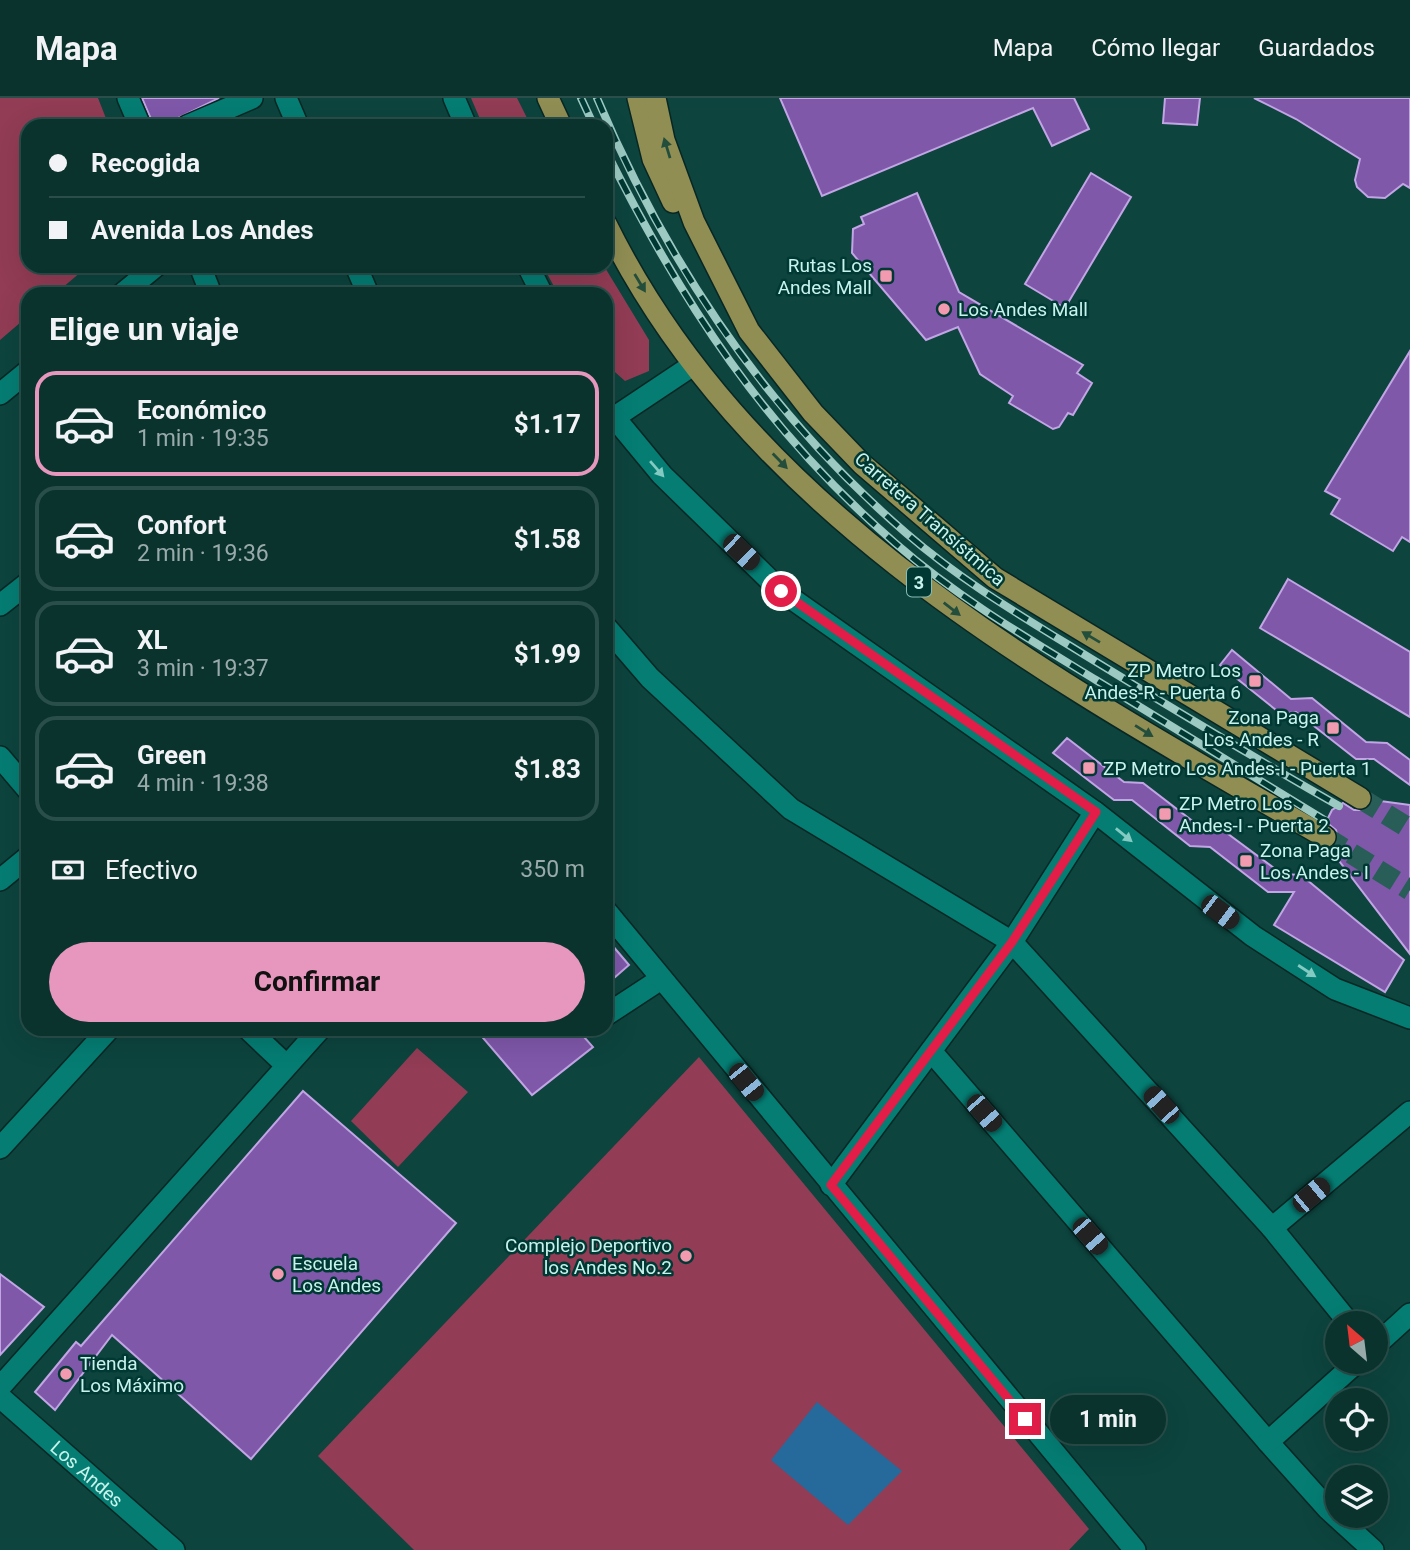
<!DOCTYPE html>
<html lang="es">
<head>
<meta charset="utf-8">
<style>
  :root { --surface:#0a332e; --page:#183f3a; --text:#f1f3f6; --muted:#9aa; --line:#2a4e4a; --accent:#e797bd }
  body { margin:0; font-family:Roboto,sans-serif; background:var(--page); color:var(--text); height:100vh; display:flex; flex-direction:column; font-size:26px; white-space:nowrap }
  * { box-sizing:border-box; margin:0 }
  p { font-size:23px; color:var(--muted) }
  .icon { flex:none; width:38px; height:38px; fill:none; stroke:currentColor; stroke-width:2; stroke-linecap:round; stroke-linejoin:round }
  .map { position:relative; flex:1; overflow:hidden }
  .sheet { position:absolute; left:21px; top:189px; width:592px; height:749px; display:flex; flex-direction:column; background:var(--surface); border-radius:21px; box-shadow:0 7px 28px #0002,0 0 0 2px var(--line) }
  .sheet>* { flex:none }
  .banner { position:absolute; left:21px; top:21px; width:592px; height:154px; border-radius:21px; box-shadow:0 7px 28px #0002,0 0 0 2px var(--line); display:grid; align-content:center; height:154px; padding:0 28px; background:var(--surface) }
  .needle { width:46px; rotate:332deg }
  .fabs { position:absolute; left:1325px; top:1213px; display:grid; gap:14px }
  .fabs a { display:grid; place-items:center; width:63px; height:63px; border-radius:50%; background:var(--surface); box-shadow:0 7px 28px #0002,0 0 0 2px var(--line); font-size:35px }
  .end { position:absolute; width:32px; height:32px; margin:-16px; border:9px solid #e11d48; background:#fff; box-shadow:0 0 0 4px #fff }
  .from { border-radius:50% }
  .bubble { position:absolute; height:49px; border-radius:24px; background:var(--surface); box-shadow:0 7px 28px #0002,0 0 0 2px var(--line); font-size:23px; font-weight:700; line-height:49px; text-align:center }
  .car { position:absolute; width:21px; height:42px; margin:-21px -10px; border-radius:9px; box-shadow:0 0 5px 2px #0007; background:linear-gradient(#222 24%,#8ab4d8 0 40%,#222 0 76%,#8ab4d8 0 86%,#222 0) }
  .banner b { display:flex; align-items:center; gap:24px; height:66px; font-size:26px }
  .banner b+b { border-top:2px solid var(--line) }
  .banner i { width:18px; height:18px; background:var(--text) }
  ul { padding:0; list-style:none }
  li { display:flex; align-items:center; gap:21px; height:105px; margin:0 14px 10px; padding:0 14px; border:4px solid var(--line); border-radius:21px }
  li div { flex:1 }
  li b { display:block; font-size:26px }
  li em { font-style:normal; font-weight:700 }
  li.on { border-color:var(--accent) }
  li>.icon { width:63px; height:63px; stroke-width:1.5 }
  h2 { padding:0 28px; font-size:32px; line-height:84px }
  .pay { display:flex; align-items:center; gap:18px; height:77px; padding:0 28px; font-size:26px }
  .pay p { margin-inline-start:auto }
  .cta { display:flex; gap:14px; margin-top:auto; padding:14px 28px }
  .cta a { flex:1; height:80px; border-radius:42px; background:var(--accent); color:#111; font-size:28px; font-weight:700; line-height:80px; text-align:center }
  header { display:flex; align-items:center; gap:42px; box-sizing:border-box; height:98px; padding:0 35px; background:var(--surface); border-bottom:2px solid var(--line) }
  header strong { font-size:33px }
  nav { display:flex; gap:38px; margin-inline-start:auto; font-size:24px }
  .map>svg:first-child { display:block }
  .green { fill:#923c55 }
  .water { fill:#26699b }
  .building { fill:#7f58aa; stroke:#c1a5e4; stroke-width:2 }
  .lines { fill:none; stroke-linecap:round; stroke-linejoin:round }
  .primary-tunnel { stroke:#295e58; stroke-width:21; stroke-dasharray:21 10; stroke-linecap:butt }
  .street-casing { stroke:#082724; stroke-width:24 }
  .secondary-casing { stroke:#082724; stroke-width:24 }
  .primary-casing { stroke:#082724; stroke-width:24 }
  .street { stroke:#057d73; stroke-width:21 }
  .secondary { stroke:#057d73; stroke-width:21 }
  .primary { stroke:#908e53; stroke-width:21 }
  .rail-casing { stroke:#9ccac3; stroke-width:8 }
  .rail { stroke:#003934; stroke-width:5; stroke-dasharray:16; stroke-linecap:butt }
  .oneway { fill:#244e3c }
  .oneway2 { fill:#83cac2 }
  .route { stroke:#e11d48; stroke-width:9 }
  .poi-dot { fill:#f29aaf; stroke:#003934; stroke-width:2.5 }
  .labels { text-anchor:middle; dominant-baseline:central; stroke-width:5; stroke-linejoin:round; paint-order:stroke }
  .shield { fill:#003934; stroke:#8bbbb5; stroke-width:2 }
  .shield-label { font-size:18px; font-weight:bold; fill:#c7f3ec }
  .poi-label { font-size:19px; fill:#c7f3ec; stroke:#003934; text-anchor:start }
  .street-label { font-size:19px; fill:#c7f3ec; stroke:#003934 }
</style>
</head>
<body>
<header>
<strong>Mapa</strong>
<nav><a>Mapa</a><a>Cómo llegar</a><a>Guardados</a></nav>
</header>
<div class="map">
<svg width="1410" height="1452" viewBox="0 0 1410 1452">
  <rect width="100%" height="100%" fill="#0d443e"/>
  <g class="green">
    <polygon points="0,0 98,0 109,28 28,28 28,168 88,168 55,196 28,196 28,218 0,242"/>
    <polygon points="471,0 517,0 531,28 483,28"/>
    <polygon points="543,168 604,168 649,242 649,273 625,283 606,266 606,196 558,196"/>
    <polygon points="417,950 468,994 398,1069 351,1023"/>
    <polygon points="699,959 1089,1431 1069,1452 414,1452 318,1358"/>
  </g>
  <polygon class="water" points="817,1304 902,1373 848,1427 771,1362"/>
  <g class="building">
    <polygon points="142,0 219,0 162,28 154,28"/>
    <polygon points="780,0 1074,0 1089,31 1052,48 1033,10 822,98"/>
    <polygon points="1165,0 1200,0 1197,27 1163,25"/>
    <polygon points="1254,0 1410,0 1410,90 1403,86 1385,100 1368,99 1357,89 1355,82 1360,61 1296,21"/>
    <polygon points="1091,75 1131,99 1065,210 1025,186"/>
    <polygon points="917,95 959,194 1083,267 1077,275 1092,285 1073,317 1068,315 1059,329 1053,331 1009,305 1013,298 980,276 958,229 926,242 852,155 853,131 864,126 861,119"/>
    <polygon points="1410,253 1410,444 1402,439 1393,453 1331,416 1340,401 1325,393"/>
    <polygon points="1288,481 1410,554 1410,619 1260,530"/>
    <polygon points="1232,552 1291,601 1312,600 1366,644 1387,645 1410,662 1410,687 1374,661 1356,661 1296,614 1281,616 1220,567"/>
    <polygon points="1067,640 1124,684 1143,685 1203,731 1224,733 1282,776 1301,777 1404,862 1385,894 1274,827 1294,794 1268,794 1210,749 1190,748 1132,702 1114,702 1053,655"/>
    <polygon points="1373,702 1410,707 1410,856 1330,751 1338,740 1336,732 1326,724 1332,712 1343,705 1354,712 1366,712"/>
    <polygon points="606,840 629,867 606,887"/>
    <polygon points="494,931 577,931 593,949 532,997 483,940"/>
    <polygon points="303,993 456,1125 251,1361 112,1237 55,1312 35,1294 76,1244 81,1248"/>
    <polygon points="0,1176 44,1209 0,1257"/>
  </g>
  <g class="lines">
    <g class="primary-tunnel">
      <polyline points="1360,700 1410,731"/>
      <polyline points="1325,739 1410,792"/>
    </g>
    <g class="street-casing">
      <g id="street">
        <polyline points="286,0 298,28"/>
        <polyline points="454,0 466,28"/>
        <polyline points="187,28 252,0"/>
        <polyline points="356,168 368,196"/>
        <polyline points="528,168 542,196"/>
        <polyline points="122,196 156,168"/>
        <polyline points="0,296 28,273"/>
        <polyline points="606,325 693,267"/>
        <polyline points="0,507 28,485"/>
        <polyline points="606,529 650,580 791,711 1012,844 1272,1130 1349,1225"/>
        <polyline points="0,659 28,692"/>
        <polyline points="0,782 28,759"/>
        <polyline points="606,917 661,881"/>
        <polyline points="248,931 286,967"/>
        <polyline points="931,953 1268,1344 1328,1411 1373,1452"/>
        <polyline points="0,1050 109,931"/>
        <polyline points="1272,1130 1410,1014"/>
        <polyline points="1376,1247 1410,1216"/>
        <path id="s1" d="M0 1299 174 1452"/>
        <polyline points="1268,1344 1357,1264"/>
      </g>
    </g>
    <g class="secondary-casing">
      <g id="secondary">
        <polyline points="128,0 140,28"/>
        <polyline points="200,168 211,196"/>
        <polyline points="614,319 662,377 781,493 1095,714 1253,838 1335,891 1410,920"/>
        <polyline points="606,813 1135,1452"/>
        <polyline points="831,1087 1012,844 1095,714"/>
        <polyline points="0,1289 320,931"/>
      </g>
    </g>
    <g class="primary-casing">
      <g id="primary">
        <polyline points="548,0 561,28"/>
        <polyline points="638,0 653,61 673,104"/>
        <polyline points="655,0 664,42 694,124 749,233 813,315 862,366 995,480 1360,700"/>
        <path d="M606 126C751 420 1054 582 1325 739"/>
      </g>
    </g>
    <use href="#street" class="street"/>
    <use href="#secondary" class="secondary"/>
    <use href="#primary" class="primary"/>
    <g class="rail-casing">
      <g id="rail">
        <polyline points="581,0 594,28"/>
        <path d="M597 0C668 168 767 315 906 435 960 482 1023 519 1085 557 1168 608 1253 659 1339 708"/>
        <path d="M606 53C682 205 766 333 895 445 957 499 1027 540 1096 582 1173 629 1249 676 1326 723"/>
      </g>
    </g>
    <use href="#rail" class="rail"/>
  </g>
  <defs><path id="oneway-solid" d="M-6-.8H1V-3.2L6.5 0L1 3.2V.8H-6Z" transform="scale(1.75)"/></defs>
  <g class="oneway">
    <use href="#oneway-solid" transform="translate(667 50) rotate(-107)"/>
    <use href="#oneway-solid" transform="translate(640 185) rotate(59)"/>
    <use href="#oneway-solid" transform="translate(780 363) rotate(46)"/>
    <use href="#oneway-solid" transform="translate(952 511) rotate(38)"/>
    <use href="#oneway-solid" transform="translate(1091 539) rotate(-149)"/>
    <use href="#oneway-solid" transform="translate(1144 633) rotate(32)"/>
  </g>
  <g class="oneway2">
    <use href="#oneway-solid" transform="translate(657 371) rotate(49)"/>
    <use href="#oneway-solid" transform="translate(1124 737) rotate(39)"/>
    <use href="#oneway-solid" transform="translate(1307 873) rotate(33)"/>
  </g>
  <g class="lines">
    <polyline class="route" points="781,493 1096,714 1012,844 831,1087 1025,1321"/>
  </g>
  <g class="poi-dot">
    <rect x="879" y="171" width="14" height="14" rx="3.5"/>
    <circle cx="944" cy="211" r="7"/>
    <rect x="1248" y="576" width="14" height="14" rx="3.5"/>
    <rect x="1326" y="623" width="14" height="14" rx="3.5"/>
    <rect x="1082" y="663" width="14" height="14" rx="3.5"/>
    <rect x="1158" y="709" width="14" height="14" rx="3.5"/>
    <rect x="1239" y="756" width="14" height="14" rx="3.5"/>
    <circle cx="686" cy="1158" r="7"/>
    <circle cx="278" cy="1176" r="7"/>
    <circle cx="66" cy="1276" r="7"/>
  </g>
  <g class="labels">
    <rect class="shield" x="907" y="469.5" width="24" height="29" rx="5"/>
    <g class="shield-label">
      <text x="919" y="484">3</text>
    </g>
    <g class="poi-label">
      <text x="872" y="167" text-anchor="end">Rutas Los<tspan x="872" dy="22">Andes Mall</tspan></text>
      <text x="958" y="211">Los Andes Mall</text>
      <text x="1241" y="572" text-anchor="end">ZP Metro Los<tspan x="1241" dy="22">Andes-R - Puerta 6</tspan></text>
      <text x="1319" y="619" text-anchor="end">Zona Paga<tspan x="1319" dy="22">Los Andes - R</tspan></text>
      <text x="1103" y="670">ZP Metro Los Andes-I - Puerta 1</text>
      <text x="1179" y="705">ZP Metro Los<tspan x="1179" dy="22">Andes-I - Puerta 2</tspan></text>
      <text x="1260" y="752">Zona Paga<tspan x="1260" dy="22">Los Andes - I</tspan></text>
      <text x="672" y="1147" text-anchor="end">Complejo Deportivo<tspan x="672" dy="22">los Andes No.2</tspan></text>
      <text x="292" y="1165">Escuela<tspan x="292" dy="22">Los Andes</tspan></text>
      <text x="80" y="1265">Tienda<tspan x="80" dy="22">Los Máximo</tspan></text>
    </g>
    <g class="street-label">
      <text transform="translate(930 421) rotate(41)">Carretera Transístmica</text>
      <text stroke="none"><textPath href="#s1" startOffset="116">Los Andes</textPath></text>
    </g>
  </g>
</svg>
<div class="fabs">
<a><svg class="needle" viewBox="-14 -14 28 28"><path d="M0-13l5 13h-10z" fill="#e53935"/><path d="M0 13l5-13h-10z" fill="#9aa"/></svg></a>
<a><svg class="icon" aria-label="locate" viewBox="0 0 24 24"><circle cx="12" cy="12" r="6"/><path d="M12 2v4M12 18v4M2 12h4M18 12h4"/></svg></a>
<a><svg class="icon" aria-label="layers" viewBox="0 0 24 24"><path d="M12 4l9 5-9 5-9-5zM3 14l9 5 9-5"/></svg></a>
</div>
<i class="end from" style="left:781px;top:493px"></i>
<i class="end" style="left:1025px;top:1321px"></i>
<div class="bubble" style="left:1050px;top:1297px;width:116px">1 min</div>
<i class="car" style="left:741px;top:454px;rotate:134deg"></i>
<i class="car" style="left:1220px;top:814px;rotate:127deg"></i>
<i class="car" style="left:746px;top:984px;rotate:141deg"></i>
<i class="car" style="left:1161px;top:1007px;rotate:318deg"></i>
<i class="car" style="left:984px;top:1015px;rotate:139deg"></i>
<i class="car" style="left:1311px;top:1097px;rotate:50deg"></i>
<i class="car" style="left:1090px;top:1138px;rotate:139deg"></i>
<div class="banner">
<b><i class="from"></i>Recogida</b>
<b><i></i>Avenida Los Andes</b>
</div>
<section class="sheet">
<h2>Elige un viaje</h2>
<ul>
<li class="on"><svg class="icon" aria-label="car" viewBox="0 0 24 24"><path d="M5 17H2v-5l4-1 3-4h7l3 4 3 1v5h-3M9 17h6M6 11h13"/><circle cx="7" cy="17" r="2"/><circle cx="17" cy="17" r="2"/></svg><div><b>Económico</b><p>1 min · 19:35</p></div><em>$1.17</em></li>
<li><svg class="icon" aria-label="car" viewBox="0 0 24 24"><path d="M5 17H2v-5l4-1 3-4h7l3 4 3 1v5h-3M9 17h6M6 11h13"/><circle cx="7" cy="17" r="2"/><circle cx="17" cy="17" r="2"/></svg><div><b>Confort</b><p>2 min · 19:36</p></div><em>$1.58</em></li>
<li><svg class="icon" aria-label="car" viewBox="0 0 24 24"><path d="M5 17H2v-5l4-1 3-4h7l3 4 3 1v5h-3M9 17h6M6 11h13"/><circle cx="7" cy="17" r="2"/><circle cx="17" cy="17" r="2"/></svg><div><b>XL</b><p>3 min · 19:37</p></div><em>$1.99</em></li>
<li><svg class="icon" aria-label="car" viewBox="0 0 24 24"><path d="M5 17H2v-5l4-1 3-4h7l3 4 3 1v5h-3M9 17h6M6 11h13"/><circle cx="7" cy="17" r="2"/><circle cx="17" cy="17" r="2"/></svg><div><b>Green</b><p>4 min · 19:38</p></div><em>$1.83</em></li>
</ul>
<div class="pay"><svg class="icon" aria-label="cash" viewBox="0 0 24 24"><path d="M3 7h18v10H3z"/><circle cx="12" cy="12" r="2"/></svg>Efectivo<p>350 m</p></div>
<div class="cta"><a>Confirmar</a></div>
</section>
</div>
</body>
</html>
